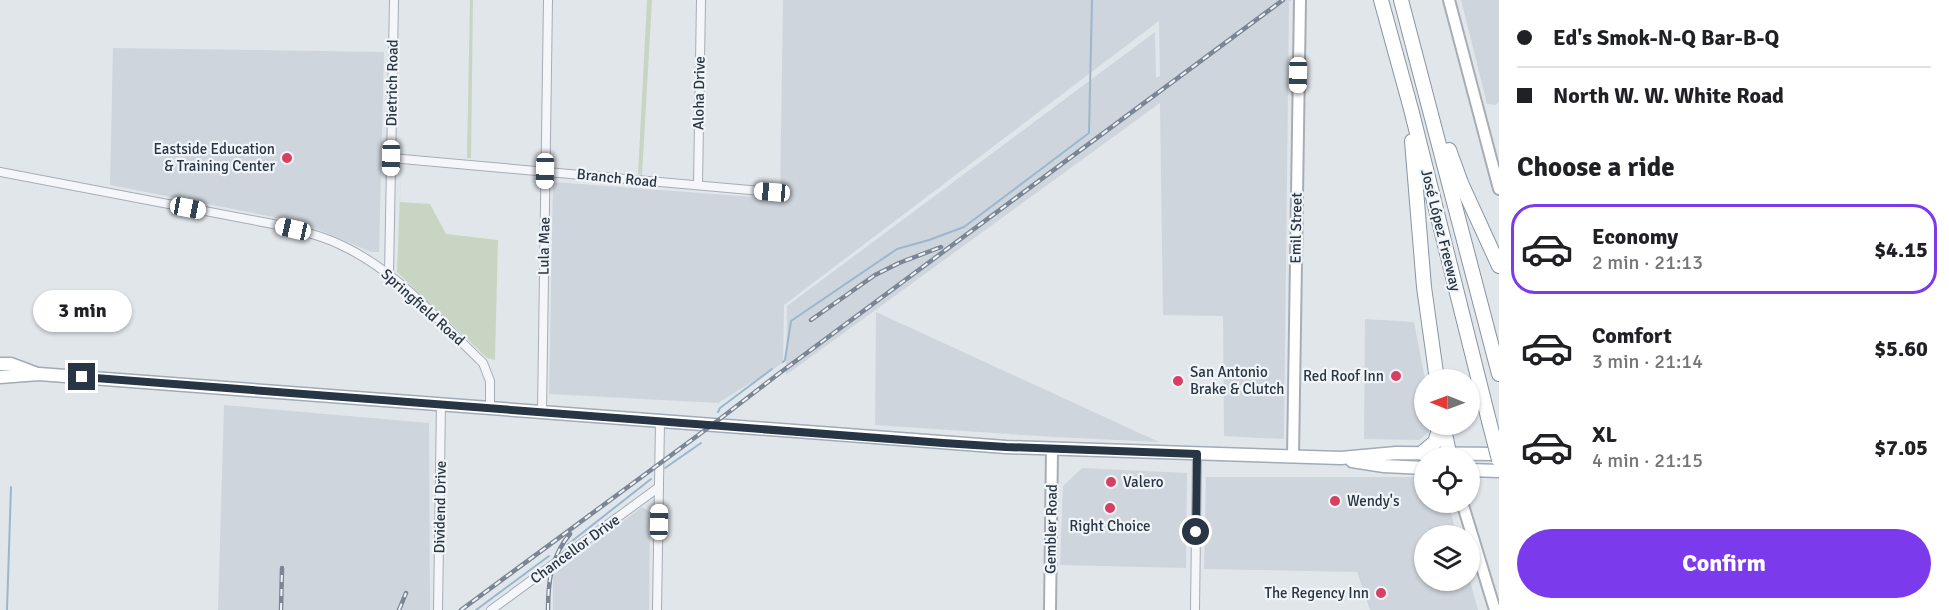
<!DOCTYPE html>
<html lang="en">
<head>
<meta charset="utf-8">
<style>
  :root { --surface:#fff; --page:#f2f2f2; --text:#202124; --muted:#757577; --line:#e0e0e0; --accent:#7c3aed }
  body { margin:0; font-family:Signika,sans-serif; background:var(--page); color:var(--text); height:100vh; display:flex; flex-direction:column; font-size:22px; white-space:nowrap }
  * { box-sizing:border-box; margin:0 }
  p { font-size:20px; color:var(--muted) }
  .icon { flex:none; width:33px; height:33px; fill:none; stroke:currentColor; stroke-width:2; stroke-linecap:round; stroke-linejoin:round }
  .map { position:relative; flex:1; overflow:hidden }
  .side { display:flex; flex-direction:column; background:var(--surface); width:450px }
  .side>* { flex:none }
  .hud { display:grid; align-content:center; height:132px; padding:0 18px; background:var(--surface) }
  .needle { width:39px; rotate:271deg }
  .fabs { position:absolute; left:1414px; top:369px; display:grid; gap:12px }
  .fabs a { display:grid; place-items:center; width:66px; height:66px; border-radius:50%; background:var(--surface); box-shadow:0 2px 4px #0004; font-size:30px }
  .end { position:absolute; width:27px; height:27px; margin:-14px; border:8px solid #283544; background:#fff; box-shadow:0 0 0 3px #fff }
  .from { border-radius:50% }
  .bubble { position:absolute; height:42px; border-radius:21px; background:var(--surface); box-shadow:0 2px 4px #0004; font-size:20px; font-weight:700; line-height:42px; text-align:center }
  .car { position:absolute; width:18px; height:36px; margin:-18px -9px; border-radius:8px; box-shadow:0 0 4px 2px #0007; background:linear-gradient(#fff 24%,#345 0 40%,#fff 0 76%,#345 0 86%,#fff 0) }
  .hud b { display:flex; align-items:center; gap:21px; height:57px; font-size:22px }
  .hud b+b { border-top:2px solid var(--line) }
  .hud i { width:15px; height:15px; background:var(--text) }
  ul { padding:0; list-style:none }
  li { display:flex; align-items:center; gap:18px; height:90px; margin:0 12px 9px; padding:0 6px; border:3px solid transparent; border-radius:24px }
  li div { flex:1 }
  li b { display:block; font-size:22px }
  li em { font-style:normal; font-weight:700 }
  li.on { border-color:var(--accent) }
  li>.icon { width:54px; height:54px; stroke-width:1.5 }
  h2 { padding:0 18px; font-size:27px; line-height:72px }
  .primary-button { display:flex; gap:12px; margin-top:auto; padding:12px 18px }
  .primary-button a { flex:1; height:69px; border-radius:36px; background:var(--accent); color:#fff; font-size:24px; font-weight:700; line-height:69px; text-align:center }
  main { display:flex; flex:1; min-height:0 }
  .map>svg:first-child { display:block }
  .built { fill:#cfd5dd }
  .green { fill:#c8d5c2 }
  .lines { fill:none; stroke-linecap:round; stroke-linejoin:round }
  .stream { stroke:#9ab7cd; stroke-width:2 }
  .street-casing { stroke:#a6adb6; stroke-width:10 }
  .secondary-casing { stroke:#a6adb6; stroke-width:14 }
  .primary-casing { stroke:#a0abb7; stroke-width:15 }
  .highway-casing { stroke:#8894a2; stroke-width:16 }
  .street { stroke:#f5f6f9; stroke-width:8 }
  .secondary { stroke:#fff; stroke-width:10 }
  .primary { stroke:#fff; stroke-width:12 }
  .highway { stroke:#fff; stroke-width:14 }
  .rail-casing { stroke:#7a8695; stroke-width:4.5 }
  .rail { stroke:#f1f5f8; stroke-width:2; stroke-dasharray:7; stroke-linecap:butt }
  .highway-bridge-casing { stroke:#8894a2; stroke-width:16; stroke-linecap:butt }
  .highway-bridge { stroke:#fff; stroke-width:14 }
  .route { stroke:#283544; stroke-width:8 }
  .poi-dot { fill:#d74062; stroke:#f1f5f8; stroke-width:2 }
  .labels { text-anchor:middle; dominant-baseline:central; stroke-width:4.5; stroke-linejoin:round; paint-order:stroke }
  .street-label { font-size:15px; fill:#283544; stroke:#f1f5f8 }
  .poi-label { font-size:15px; fill:#283544; stroke:#f1f5f8; text-anchor:end }
</style>
</head>
<body>
<main>
<div class="map">
<svg width="1499" height="610" viewBox="0 0 1499 610">
  <rect width="100%" height="100%" fill="#e1e6eb"/>
  <g class="built">
    <polygon points="783,0 1292,0 1289,2 1284,439 1224,436 1223,316 1163,315 1160,103 786,375 787,306 1155,32 1156,78 1160,76 1159,21 784,305 783,363 718,403 549,394 553,182 780,199"/>
    <polygon points="1461,0 1499,0 1499,102 1495,105 1487,104"/>
    <polygon points="113,48 384,52 379,252 371,252 312,227 294,221 110,185"/>
    <polygon points="876,312 1159,442 1055,437 875,425"/>
    <polygon points="1365,319 1414,322 1425,379 1425,424 1429,425 1429,432 1419,440 1364,439"/>
    <polygon points="224,405 429,423 430,610 218,610"/>
    <polygon points="1082,468 1187,473 1186,568 1060,565 1063,486"/>
    <polygon points="1206,477 1425,477 1425,502 1448,503 1457,535 1425,536 1425,580 1470,581 1478,610 1370,610 1357,572 1204,569"/>
    <polygon points="642,507 650,512 649,610 553,610 553,575"/>
  </g>
  <g class="green">
    <polygon points="470,0 473,0 471,158 467,158"/>
    <polygon points="647,0 652,0 642,175 638,174"/>
    <polygon points="401,167 400,202 430,204 446,234 498,240 495,360 487,358 397,272"/>
  </g>
  <g class="lines">
    <g class="stream">
      <polyline points="783,362 785,360 791,321 897,249 929,240 964,227 1089,133 1092,0"/>
      <polyline points="718,412 720,408 772,369"/>
      <polyline points="665,468 701,443"/>
      <polyline points="567,545 651,479"/>
      <polyline points="7,610 11,487"/>
      <polyline points="476,610 549,556"/>
    </g>
    <g class="street-casing">
      <g id="street">
        <polyline points="391,158 772,192"/>
        <path d="M0 172 273 224C297 230 321 235 343 246 398 272 440 322 483 363L490 381V408"/>
        <polyline points="698,185 701,0"/>
        <polyline points="389,274 394,0"/>
        <polyline points="542,412 548,0"/>
        <polyline points="438,610 441,403"/>
        <polyline points="491,610 659,487"/>
        <polyline points="657,610 660,421"/>
        <polyline points="1195,610 1197,454"/>
      </g>
    </g>
    <g class="secondary-casing">
      <g id="secondary">
        <polyline points="1449,0 1499,189"/>
        <polyline points="1293,457 1300,0"/>
        <polyline points="1462,502 1495,610"/>
        <polyline points="1050,610 1052,449"/>
      </g>
    </g>
    <g class="primary-casing">
      <g id="primary">
        <polyline points="0,364 11,364 35,373"/>
        <polyline points="0,377 39,374 1006,447 1341,458 1396,453 1499,454"/>
        <polyline points="1352,461 1384,466 1425,468"/>
        <polyline points="1470,470 1499,471"/>
      </g>
    </g>
    <g class="highway-casing">
      <g id="highway">
        <polyline points="1381,0 1411,109 1489,421"/>
        <polyline points="1401,0 1499,374"/>
        <polyline points="1412,141 1424,287 1437,380"/>
        <polyline points="1449,150 1461,183 1499,266"/>
        <polyline points="1443,424 1449,453"/>
        <polyline points="1422,453 1435,442 1441,424"/>
      </g>
    </g>
    <use href="#street" class="street"/>
    <use href="#secondary" class="secondary"/>
    <use href="#primary" class="primary"/>
    <use href="#highway" class="highway"/>
    <g class="rail-casing">
      <g id="rail">
        <polyline points="811,320 875,275 899,263 941,247"/>
        <polyline points="281,610 282,568"/>
        <polyline points="399,610 406,593"/>
        <polyline points="461,610 712,425 777,375 1283,0"/>
        <path d="M548 610C548 582 551 556 570 534"/>
      </g>
    </g>
    <use href="#rail" class="rail"/>
    <g class="highway-bridge-casing">
      <polyline id="highway-bridge" points="1489,421 1499,460"/>
    </g>
    <use href="#highway-bridge" class="highway-bridge"/>
  </g>
  <g class="lines">
    <polyline class="route" points="82,377 943,443 1006,447 1197,454 1196,532"/>
  </g>
  <g class="poi-dot">
    <circle cx="287" cy="158" r="6"/>
    <circle cx="1396" cy="376" r="6"/>
    <circle cx="1178" cy="381" r="6"/>
    <circle cx="1111" cy="482" r="6"/>
    <circle cx="1335" cy="501" r="6"/>
    <circle cx="1110" cy="508" r="6"/>
    <circle cx="1381" cy="593" r="6"/>
  </g>
  <g class="labels">
    <g class="street-label">
      <text transform="translate(392 83) rotate(-89)">Dietrich Road</text>
      <text transform="translate(699 93) rotate(-89)">Aloha Drive</text>
      <text transform="translate(617 178) rotate(6)">Branch Road</text>
      <text transform="translate(1296 228) rotate(-89)">Emil Street</text>
      <text transform="translate(1441 230) rotate(76)">José López Freeway</text>
      <text transform="translate(544 246) rotate(-89)">Lula Mae</text>
      <text transform="translate(423 307) rotate(42)">Springfield Road</text>
      <text transform="translate(440 507) rotate(-89)">Dividend Drive</text>
      <text transform="translate(1051 529) rotate(-89)">Gembler Road</text>
      <text transform="translate(575 549) rotate(-36)">Chancellor Drive</text>
    </g>
    <g class="poi-label">
      <text x="275" y="149">Eastside Education<tspan x="275" dy="17">&amp; Training Center</tspan></text>
      <text x="1190" y="372" text-anchor="start">San Antonio<tspan x="1190" dy="17">Brake &amp; Clutch</tspan></text>
      <text x="1384" y="376">Red Roof Inn</text>
      <text x="1123" y="482" text-anchor="start">Valero</text>
      <text x="1347" y="501" text-anchor="start">Wendy's</text>
      <text x="1110" y="526" text-anchor="middle">Right Choice</text>
      <text x="1369" y="593">The Regency Inn</text>
    </g>
  </g>
</svg>
<div class="fabs">
<a><svg class="needle" viewBox="-14 -14 28 28"><path d="M0-13l5 13h-10z" fill="#e53935"/><path d="M0 13l5-13h-10z" fill="#757577"/></svg></a>
<a><svg class="icon" aria-label="locate" viewBox="0 0 24 24"><circle cx="12" cy="12" r="6"/><path d="M12 2v4M12 18v4M2 12h4M18 12h4"/></svg></a>
<a><svg class="icon" aria-label="layers" viewBox="0 0 24 24"><path d="M12 4l9 5-9 5-9-5zM3 14l9 5 9-5"/></svg></a>
</div>
<i class="end from" style="left:1196px;top:532px"></i>
<i class="end" style="left:82px;top:377px"></i>
<div class="bubble" style="left:33px;top:290px;width:99px">3 min</div>
<i class="car" style="left:1298px;top:75px;rotate:181deg"></i>
<i class="car" style="left:391px;top:158px;rotate:181deg"></i>
<i class="car" style="left:545px;top:171px;rotate:181deg"></i>
<i class="car" style="left:772px;top:192px;rotate:275deg"></i>
<i class="car" style="left:188px;top:208px;rotate:101deg"></i>
<i class="car" style="left:293px;top:229px;rotate:283deg"></i>
<i class="car" style="left:659px;top:522px;rotate:1deg"></i>
</div>
<section class="side">
<div class="hud">
<b><i class="from"></i>Ed's Smok-N-Q Bar-B-Q</b>
<b><i></i>North W. W. White Road</b>
</div>
<h2>Choose a ride</h2>
<ul>
<li class="on"><svg class="icon" aria-label="car" viewBox="0 0 24 24"><path d="M5 17H2v-5l4-1 3-4h7l3 4 3 1v5h-3M9 17h6M6 11h13"/><circle cx="7" cy="17" r="2"/><circle cx="17" cy="17" r="2"/></svg><div><b>Economy</b><p>2 min · 21:13</p></div><em>$4.15</em></li>
<li><svg class="icon" aria-label="car" viewBox="0 0 24 24"><path d="M5 17H2v-5l4-1 3-4h7l3 4 3 1v5h-3M9 17h6M6 11h13"/><circle cx="7" cy="17" r="2"/><circle cx="17" cy="17" r="2"/></svg><div><b>Comfort</b><p>3 min · 21:14</p></div><em>$5.60</em></li>
<li><svg class="icon" aria-label="car" viewBox="0 0 24 24"><path d="M5 17H2v-5l4-1 3-4h7l3 4 3 1v5h-3M9 17h6M6 11h13"/><circle cx="7" cy="17" r="2"/><circle cx="17" cy="17" r="2"/></svg><div><b>XL</b><p>4 min · 21:15</p></div><em>$7.05</em></li>
</ul>
<div class="primary-button"><a>Confirm</a></div>
</section>
</main>
</body>
</html>
